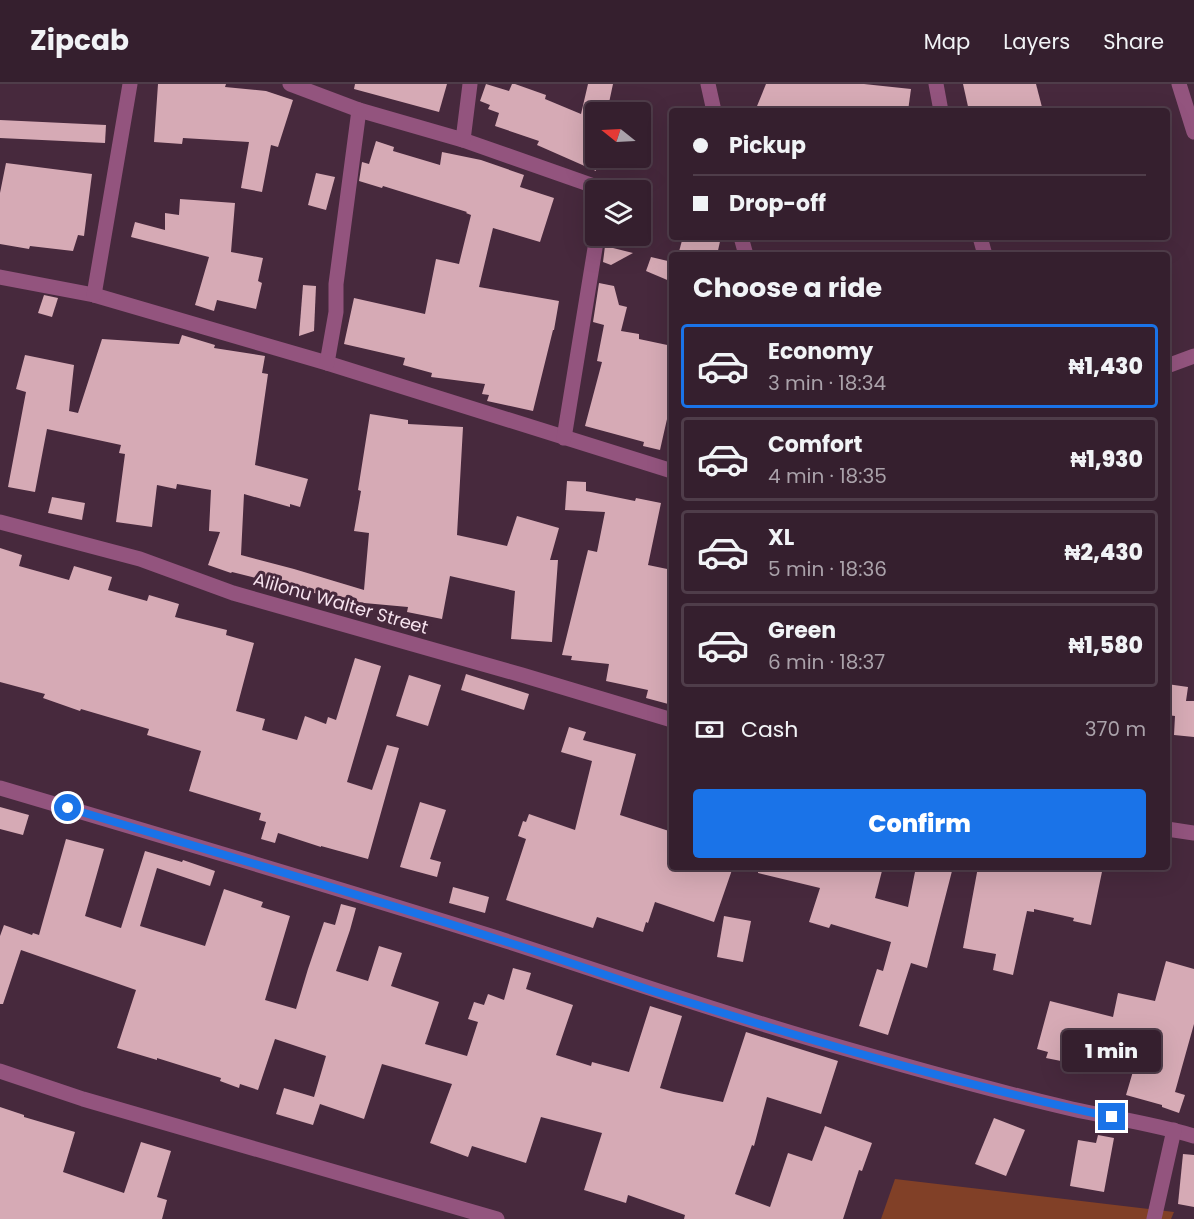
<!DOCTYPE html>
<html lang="en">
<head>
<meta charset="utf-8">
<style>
  :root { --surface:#351f2e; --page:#402c3a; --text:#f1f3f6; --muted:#aaa2aa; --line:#4f3d4a; --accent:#1a73e8 }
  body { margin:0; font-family:Poppins,sans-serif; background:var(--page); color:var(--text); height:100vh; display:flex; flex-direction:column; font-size:22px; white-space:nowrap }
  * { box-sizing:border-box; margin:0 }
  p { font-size:20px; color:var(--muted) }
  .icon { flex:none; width:33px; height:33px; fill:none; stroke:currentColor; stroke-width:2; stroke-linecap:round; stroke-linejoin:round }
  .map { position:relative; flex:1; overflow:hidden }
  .sheet { position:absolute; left:669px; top:168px; width:501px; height:618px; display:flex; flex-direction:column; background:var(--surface); border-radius:6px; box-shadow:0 6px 24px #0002,0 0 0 2px var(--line) }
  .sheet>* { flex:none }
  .hud { position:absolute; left:669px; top:24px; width:501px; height:132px; border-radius:6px; box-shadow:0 6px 24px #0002,0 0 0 2px var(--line); display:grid; align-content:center; height:132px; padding:0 24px; background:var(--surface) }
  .needle { width:39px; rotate:288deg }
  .buttons { position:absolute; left:585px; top:18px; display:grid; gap:12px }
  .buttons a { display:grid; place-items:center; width:66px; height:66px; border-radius:6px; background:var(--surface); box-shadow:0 6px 24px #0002,0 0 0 2px var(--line); font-size:30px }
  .end { position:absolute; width:27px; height:27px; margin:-14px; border:8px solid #1a73e8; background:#fff; box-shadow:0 0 0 3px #fff }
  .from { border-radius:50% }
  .bubble { position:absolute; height:42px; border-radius:6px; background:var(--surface); box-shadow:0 6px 24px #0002,0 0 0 2px var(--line); font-size:20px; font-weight:800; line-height:42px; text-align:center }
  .hud b { display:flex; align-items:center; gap:21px; height:57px; font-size:22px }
  .hud b+b { border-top:2px solid var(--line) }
  .hud i { width:15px; height:15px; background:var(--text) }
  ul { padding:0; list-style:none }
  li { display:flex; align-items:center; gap:18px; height:84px; margin:0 12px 9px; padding:0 12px; border:3px solid var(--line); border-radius:6px }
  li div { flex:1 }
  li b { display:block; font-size:22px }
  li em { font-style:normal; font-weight:800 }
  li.selected { border-color:var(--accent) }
  li>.icon { width:54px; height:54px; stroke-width:1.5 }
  h2 { padding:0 24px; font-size:27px; line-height:72px }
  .pay { display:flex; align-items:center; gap:15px; height:66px; padding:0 24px; font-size:22px }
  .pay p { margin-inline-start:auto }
  .action { display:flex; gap:12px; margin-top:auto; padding:12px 24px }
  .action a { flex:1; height:69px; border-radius:6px; background:var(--accent); color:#fff; font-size:24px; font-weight:800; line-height:69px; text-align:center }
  header { display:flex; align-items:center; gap:36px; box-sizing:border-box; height:84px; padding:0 30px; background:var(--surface); border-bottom:2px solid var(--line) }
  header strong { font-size:28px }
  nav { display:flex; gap:33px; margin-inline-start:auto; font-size:21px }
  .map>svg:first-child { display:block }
  .green { fill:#814027 }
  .building { fill:#d6aab5 }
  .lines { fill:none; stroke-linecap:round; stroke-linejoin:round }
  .minor { stroke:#93547e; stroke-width:15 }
  .route { stroke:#1a73e8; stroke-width:8 }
  .labels { text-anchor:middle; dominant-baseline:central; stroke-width:6; stroke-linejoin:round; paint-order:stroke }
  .street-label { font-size:18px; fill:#f6e2ee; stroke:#47293d }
</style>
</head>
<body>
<header>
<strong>Zipcab</strong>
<nav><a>Map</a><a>Layers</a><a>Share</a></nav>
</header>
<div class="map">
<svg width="1194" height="1135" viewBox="0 0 1194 1135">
  <rect width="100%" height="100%" fill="#47293d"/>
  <polygon class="green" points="895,1095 1174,1128 1171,1135 881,1135"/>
  <g class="building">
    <polygon points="158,0 226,0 225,3 266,7 293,16 278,63 271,61 262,108 241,104 249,58 183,54 182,60 154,58"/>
    <polygon points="355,0 447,0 439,28 354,5"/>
    <polygon points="486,0 509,7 512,0 515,0 546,11 545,15 581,30 588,0 613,0 607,28 596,25 596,87 537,61 539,57 495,42 499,29 488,25 490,21 480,17"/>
    <polygon points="766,0 864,0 911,5 908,27 755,27"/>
    <polygon points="963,0 1036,0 1043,27 969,27"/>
    <polygon points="0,36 106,41 105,59 0,54"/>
    <polygon points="376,57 394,63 393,67 440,81 442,68 481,76 524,91 520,103 554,114 540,158 493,144 479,203 559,217 554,246 553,246 533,327 487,317 489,311 482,310 485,300 431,293 432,289 403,281 405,274 344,260 354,214 425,230 436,175 459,180 471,131 466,129 467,128 383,102 382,104 359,97 362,78 369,80"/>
    <polygon points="6,79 92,90 84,152 78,151 73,167 30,162 29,165 0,160 0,109"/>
    <polygon points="316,89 335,93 326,126 308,121"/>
    <polygon points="180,115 235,119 231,168 263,174 258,197 262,199 256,225 217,216 214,227 195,221 209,173 131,153 135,138 165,146 165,129 179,131"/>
    <polygon points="683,153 721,153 717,171 678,171"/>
    <polygon points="605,162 633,169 611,181 603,178"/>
    <polygon points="651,173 672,178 672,198 646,187"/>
    <polygon points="599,199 614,202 619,221 627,223 621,247 639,250 639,255 672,262 672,313 660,366 643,362 644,358 585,342 602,278 597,277 604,241 593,238"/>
    <polygon points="303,201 316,202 314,247 299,252"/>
    <polygon points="44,211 58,214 52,233 38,229"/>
    <polygon points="182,251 215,261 214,264 265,272 262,289 268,290 255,381 308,395 300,423 290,420 290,423 244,410 241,471 294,485 364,506 369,449 354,447 361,407 358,406 370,330 408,336 408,340 463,343 457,451 507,462 517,432 559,444 550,476 558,476 552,558 511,555 515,507 450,492 442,535 407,528 408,523 342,517 283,500 283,501 232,488 231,489 208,481 220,448 209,447 211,406 177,400 176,405 157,401 152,443 116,438 125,370 119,369 121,361 47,345 35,408 8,403 26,308 16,305 25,271 74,281 69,327 78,329 102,255 179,260"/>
    <polygon points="567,397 586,398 586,407 635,417 636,414 661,419 648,481 672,486 672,621 646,614 648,606 606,597 609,580 571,576 572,572 562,571 588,466 597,468 605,428 565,426"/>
    <polygon points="52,413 85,419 82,436 48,429"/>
    <polygon points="0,464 22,471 19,482 69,496 74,482 112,493 108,506 147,517 149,511 179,520 175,533 227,546 226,551 254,559 236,627 265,635 262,646 297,656 305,632 326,640 328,633 336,636 355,574 381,582 347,698 372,706 387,661 399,664 368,775 321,762 321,763 278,749 275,759 261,755 266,738 259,736 261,729 189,707 201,667 147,651 149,645 81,625 80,627 43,614 45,610 0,598"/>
    <polygon points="466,590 529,610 524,626 461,606"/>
    <polygon points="409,591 441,601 428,642 396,632"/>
    <polygon points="1167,600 1188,603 1186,617 1194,617 1194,653 1174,651 1175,632 1167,631"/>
    <polygon points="569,643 586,648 583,656 636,670 620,731 672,748 672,783 733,783 714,838 655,818 648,839 646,838 643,848 597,833 593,844 506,816 526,755 518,752 523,737 526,738 529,730 575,746 592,677 561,668"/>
    <polygon points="420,718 446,726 430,775 441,778 437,793 400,783"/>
    <polygon points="0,723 29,731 23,751 0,745"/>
    <polygon points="66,755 104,765 85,832 121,844 145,767 182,778 183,776 215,787 210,802 157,784 140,842 205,862 224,805 263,818 261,823 290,832 265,916 296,925 308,885 324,838 335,841 341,820 356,824 350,846 336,887 368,897 379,862 402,869 391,902 439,918 425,960 467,972 478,938 468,935 474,918 484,921 488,910 504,916 513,884 531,889 526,905 573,921 556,971 591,982 592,978 629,988 650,922 682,932 660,1004 674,1008 723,1018 746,948 838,977 821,1030 767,1013 754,1062 752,1061 735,1110 770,1123 788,1069 812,1077 825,1042 872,1059 862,1087 859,1086 843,1135 684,1135 685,1131 628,1111 626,1119 584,1106 602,1049 541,1033 526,1079 472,1062 468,1073 430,1059 452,1000 382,980 364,1035 320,1020 313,1041 276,1030 284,1004 314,1013 326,972 275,955 258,1006 240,1000 239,1004 220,997 221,994 157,974 157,976 117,964 136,906 21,866 3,920 0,920 0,852 4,841 32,851 33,849 39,851"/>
    <polygon points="758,783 883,783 875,814 908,823 916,783 932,783 952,787 927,884 911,879 888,951 859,942 877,885 883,887 891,858 831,840 829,844 809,838 820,804 758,789"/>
    <polygon points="978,783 1103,783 1091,841 1073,837 1074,834 1034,825 1034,828 1027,827 1013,891 993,886 996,870 963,864"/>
    <polygon points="453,803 489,813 485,829 449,819"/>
    <polygon points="724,832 751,837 743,878 717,873"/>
    <polygon points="1166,877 1194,885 1194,940 1175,1008 1185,1011 1179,1029 1162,1023 1162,1021 1126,1011 1134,984 1099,977 1098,981 1063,971 1061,977 1046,974 1048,968 1037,965 1050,917 1113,933 1118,909 1155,917"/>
    <polygon points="0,1023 24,1031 24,1033 75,1048 63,1088 124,1109 141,1058 171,1067 157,1113 167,1116 162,1135 0,1135"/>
    <polygon points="994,1034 1025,1046 1006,1092 975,1080"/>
    <polygon points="1098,1051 1114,1054 1104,1108 1070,1102 1078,1056 1096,1059"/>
    <polygon points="1183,1070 1194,1071 1194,1123 1178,1120"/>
  </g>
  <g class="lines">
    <g class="minor">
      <polyline points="290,0 359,26"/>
      <polyline points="708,0 714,27"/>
      <polyline points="936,0 941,27"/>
      <polyline points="1179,0 1194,48"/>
      <polyline points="463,56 594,102 602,106"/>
      <polyline points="741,153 746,171"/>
      <polyline points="980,153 985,171"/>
      <polyline points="0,193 94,211 327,279 672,387"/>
      <polyline points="94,211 130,0"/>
      <polyline points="327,279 336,228 336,200 359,26 463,56 470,0"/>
      <polyline points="1167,282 1194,272"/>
      <polyline points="564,354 597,152"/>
      <polyline points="0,438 140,475 233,509 522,591 672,636"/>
      <path d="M0 704C166 753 332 802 497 854 602 888 706 924 812 955 898 980 985 1005 1072 1025 1113 1034 1154 1040 1194 1052"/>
      <polyline points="1167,745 1194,749"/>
      <polyline points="0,987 83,1015 497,1135"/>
      <polyline points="1154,1135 1174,1046"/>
    </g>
  </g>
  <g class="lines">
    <path class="route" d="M68 724C211 767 355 809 497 855 550 871 601 890 653 907 804 955 957 1000 1112 1033"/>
  </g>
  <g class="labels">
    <g class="street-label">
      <text transform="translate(341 519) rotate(16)">Alilonu Walter Street</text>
    </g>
  </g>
</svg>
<div class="buttons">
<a><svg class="needle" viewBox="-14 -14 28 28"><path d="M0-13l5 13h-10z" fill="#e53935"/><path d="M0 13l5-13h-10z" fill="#aaa2aa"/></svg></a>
<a><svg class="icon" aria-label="layers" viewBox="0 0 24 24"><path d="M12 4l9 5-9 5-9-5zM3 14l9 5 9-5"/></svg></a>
</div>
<i class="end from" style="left:68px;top:724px"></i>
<i class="end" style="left:1112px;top:1033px"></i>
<div class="bubble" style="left:1062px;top:946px;width:99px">1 min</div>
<div class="hud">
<b><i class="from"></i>Pickup</b>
<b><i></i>Drop-off</b>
</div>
<section class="sheet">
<h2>Choose a ride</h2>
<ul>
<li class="selected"><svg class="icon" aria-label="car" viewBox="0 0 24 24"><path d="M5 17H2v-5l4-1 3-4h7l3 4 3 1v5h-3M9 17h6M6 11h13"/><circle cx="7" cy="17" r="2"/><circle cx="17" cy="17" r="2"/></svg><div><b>Economy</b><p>3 min · 18:34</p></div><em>₦1,430</em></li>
<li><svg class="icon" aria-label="car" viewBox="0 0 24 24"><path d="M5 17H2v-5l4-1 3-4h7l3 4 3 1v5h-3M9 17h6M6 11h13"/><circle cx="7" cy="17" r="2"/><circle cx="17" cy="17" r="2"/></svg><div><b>Comfort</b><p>4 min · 18:35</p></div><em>₦1,930</em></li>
<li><svg class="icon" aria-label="car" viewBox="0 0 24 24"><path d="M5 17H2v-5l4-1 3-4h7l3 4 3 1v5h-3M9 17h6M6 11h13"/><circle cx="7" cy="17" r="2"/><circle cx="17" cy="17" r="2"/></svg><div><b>XL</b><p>5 min · 18:36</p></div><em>₦2,430</em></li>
<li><svg class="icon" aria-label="car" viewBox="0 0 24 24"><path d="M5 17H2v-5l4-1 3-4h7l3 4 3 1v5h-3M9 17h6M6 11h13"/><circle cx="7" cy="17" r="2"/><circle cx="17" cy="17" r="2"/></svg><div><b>Green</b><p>6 min · 18:37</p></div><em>₦1,580</em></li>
</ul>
<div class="pay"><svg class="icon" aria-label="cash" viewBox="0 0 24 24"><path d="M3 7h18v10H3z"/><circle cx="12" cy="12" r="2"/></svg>Cash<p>370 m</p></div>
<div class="action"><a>Confirm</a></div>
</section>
</div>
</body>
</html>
